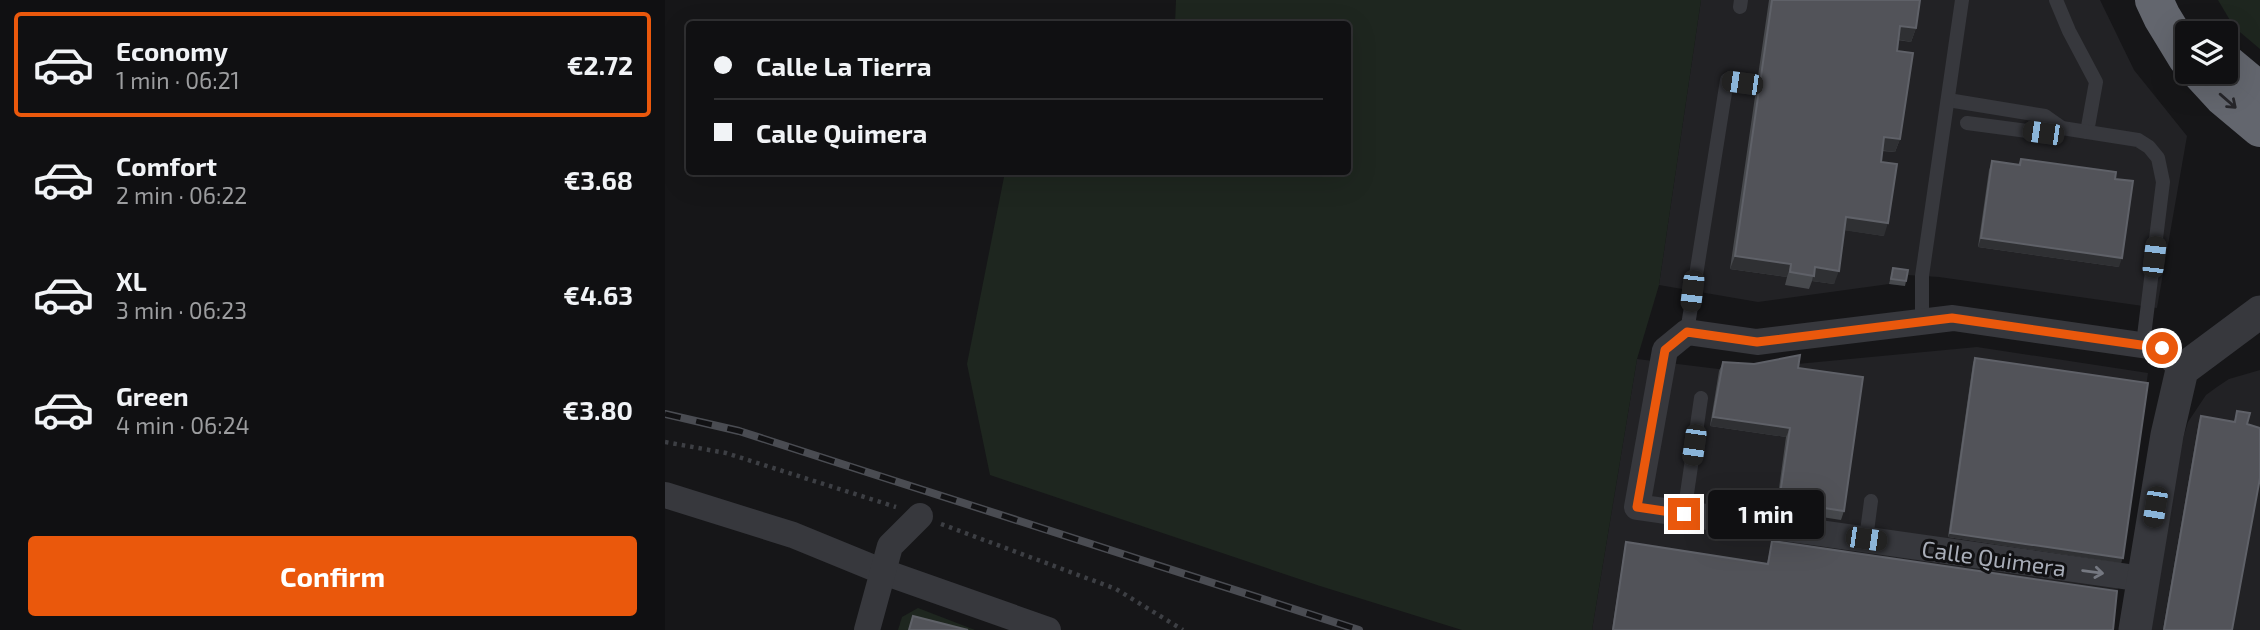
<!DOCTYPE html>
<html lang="en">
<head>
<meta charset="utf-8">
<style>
  :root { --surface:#101012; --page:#1e1e20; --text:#f1f3f6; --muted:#9c9d9f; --line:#303032; --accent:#ea580c }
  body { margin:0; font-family:"Exo 2",sans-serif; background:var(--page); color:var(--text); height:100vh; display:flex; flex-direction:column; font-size:26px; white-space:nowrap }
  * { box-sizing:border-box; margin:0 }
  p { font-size:23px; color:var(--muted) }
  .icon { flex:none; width:38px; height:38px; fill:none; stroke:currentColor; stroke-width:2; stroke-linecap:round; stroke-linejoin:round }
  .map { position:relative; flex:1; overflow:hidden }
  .panel { display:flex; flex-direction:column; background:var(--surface); width:665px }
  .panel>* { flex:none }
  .guide { position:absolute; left:21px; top:21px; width:665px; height:154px; border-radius:7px; box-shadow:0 7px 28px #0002,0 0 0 2px var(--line); display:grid; align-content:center; height:154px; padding:0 28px; background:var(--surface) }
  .tools { position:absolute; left:1510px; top:21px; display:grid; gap:14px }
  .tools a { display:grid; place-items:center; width:63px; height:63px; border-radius:7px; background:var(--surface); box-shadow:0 7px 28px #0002,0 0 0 2px var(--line); font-size:35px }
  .end { position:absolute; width:32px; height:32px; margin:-16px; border:9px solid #ea580c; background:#fff; box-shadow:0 0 0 4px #fff }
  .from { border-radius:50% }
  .bubble { position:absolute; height:49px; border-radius:7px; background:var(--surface); box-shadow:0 7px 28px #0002,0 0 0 2px var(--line); font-size:23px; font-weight:700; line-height:49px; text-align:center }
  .car { position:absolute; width:21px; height:42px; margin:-21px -10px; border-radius:9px; box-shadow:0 0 5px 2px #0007; background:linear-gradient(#222 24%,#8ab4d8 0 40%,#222 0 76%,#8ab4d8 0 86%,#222 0) }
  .guide b { display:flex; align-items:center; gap:24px; height:66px; font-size:26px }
  .guide b+b { border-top:2px solid var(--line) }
  .guide i { width:18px; height:18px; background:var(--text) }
  ul { padding:12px 0 0; list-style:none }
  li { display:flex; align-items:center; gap:21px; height:105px; margin:0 14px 10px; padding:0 14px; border:4px solid transparent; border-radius:7px }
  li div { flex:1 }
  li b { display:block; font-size:26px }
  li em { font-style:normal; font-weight:700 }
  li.current { border-color:var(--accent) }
  li>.icon { width:63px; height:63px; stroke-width:1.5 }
  .cta { display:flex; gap:14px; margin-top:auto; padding:14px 28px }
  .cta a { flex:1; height:80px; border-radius:7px; background:var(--accent); color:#fff; font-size:28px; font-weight:700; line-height:80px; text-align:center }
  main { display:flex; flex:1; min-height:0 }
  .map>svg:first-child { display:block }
  .built { fill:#222225 }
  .green { fill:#1e261f }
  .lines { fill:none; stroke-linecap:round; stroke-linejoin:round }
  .path { stroke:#3d3f44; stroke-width:4.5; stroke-dasharray:3.5 5; stroke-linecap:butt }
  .service { stroke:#37383d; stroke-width:14 }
  .minor { stroke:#37383d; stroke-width:26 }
  .tertiary { stroke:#37383d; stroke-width:33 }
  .motorway { stroke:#63666e; stroke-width:38 }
  .rail-casing { stroke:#4a4c52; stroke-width:8 }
  .rail { stroke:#111113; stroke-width:5; stroke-dasharray:16; stroke-linecap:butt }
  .wall { fill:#47494d }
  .shaded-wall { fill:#2f3033 }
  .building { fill:#525359; stroke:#5f6168; stroke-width:2 }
  .oneway { stroke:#26262a }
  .oneway2 { stroke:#757881 }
  .route { stroke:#ea580c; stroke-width:9 }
  .labels { text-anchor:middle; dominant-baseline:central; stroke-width:6; stroke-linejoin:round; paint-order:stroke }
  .street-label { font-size:23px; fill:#a8adb8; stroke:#111113 }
</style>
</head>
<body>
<main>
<section class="panel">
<ul>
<li class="current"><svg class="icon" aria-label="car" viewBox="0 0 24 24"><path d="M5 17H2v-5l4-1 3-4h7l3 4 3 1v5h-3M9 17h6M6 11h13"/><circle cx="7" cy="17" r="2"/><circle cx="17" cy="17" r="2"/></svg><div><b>Economy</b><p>1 min · 06:21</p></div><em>€2.72</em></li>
<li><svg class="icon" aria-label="car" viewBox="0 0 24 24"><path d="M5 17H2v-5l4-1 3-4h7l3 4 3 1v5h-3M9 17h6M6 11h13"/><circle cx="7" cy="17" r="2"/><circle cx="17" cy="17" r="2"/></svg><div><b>Comfort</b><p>2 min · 06:22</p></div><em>€3.68</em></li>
<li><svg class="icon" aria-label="car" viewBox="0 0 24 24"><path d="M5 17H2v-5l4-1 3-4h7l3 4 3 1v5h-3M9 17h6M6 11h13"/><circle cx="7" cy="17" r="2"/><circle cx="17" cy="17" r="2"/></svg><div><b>XL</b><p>3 min · 06:23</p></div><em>€4.63</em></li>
<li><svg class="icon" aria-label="car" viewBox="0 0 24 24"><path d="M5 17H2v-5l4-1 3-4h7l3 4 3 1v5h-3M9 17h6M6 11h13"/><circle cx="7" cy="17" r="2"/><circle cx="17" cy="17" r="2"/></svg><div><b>Green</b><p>4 min · 06:24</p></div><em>€3.80</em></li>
</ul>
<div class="cta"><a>Confirm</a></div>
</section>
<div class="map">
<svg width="1595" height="630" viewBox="0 0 1595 630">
  <rect width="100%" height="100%" fill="#161618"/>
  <g class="built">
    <polygon points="1036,0 1435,0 1469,70 1522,136 1492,308 1274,277 1242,275 1240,286 1224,284 1093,302 994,285"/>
    <polygon points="1312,347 1483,373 1447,630 927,630 972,359 1086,373 1132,364"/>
    <polygon points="1595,370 1595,630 1484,630 1515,448 1523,422 1541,395 1552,387 1564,379"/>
  </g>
  <g class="green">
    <polygon points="511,0 1036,0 994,285 972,359 927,630 797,630 655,586 325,475 302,364 340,172 682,172 682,24 510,24"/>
    <polygon points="1553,0 1595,0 1595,49 1569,27"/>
    <polygon points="253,608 310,630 233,630 237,617"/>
  </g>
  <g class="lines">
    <g class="path">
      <polyline points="0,442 61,453 231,507"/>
      <polyline points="276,524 451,589 518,630"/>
    </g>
    <g class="service">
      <polyline points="1391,0 1404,31 1431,82 1422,132"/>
      <polyline points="1075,7 1076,0"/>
      <polyline points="1283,100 1380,116 1397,128 1473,140 1484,147 1493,158 1498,182 1478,344"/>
      <polyline points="1302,123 1378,133 1397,128"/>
      <polyline points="1257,321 1257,276 1297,0"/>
      <polyline points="1022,332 1062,80 1092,85"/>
      <polyline points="1019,514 1036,398"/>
      <polyline points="1201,539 1206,501"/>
    </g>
    <g class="minor">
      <polyline points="0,495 128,535 216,571 383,630"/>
      <polyline points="1478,579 972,507 1000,350 1022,332 1092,342 1288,318 1497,348 1517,370"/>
      <polyline points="202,630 225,546 255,516"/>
    </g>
    <polyline class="tertiary" points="1470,630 1502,435 1517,370 1595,312"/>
    <g class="motorway">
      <polyline points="1489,0 1497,17 1522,58"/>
      <polyline points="1561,63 1595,91"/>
      <polyline points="1535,72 1558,97 1595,128"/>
    </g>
    <g class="rail-casing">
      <polyline id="rail" points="0,414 74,431 694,630"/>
    </g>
    <use href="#rail" class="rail"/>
  </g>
  <g class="wall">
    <polygon points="1104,0 1255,0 1251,28 1246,42 1233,40 1232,51 1235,139 1230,152 1217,151 1216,162 1219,236 1180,230 1169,284 1147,281 1144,289 1120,285 1122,277 1065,269"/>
    <polygon points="1356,159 1450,179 1454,267 1313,247 1324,170 1327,161 1353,165"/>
    <polygon points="1228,268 1241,281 1240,286 1224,284"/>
    <polygon points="1310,358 1456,563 1283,537 1308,363"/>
    <polygon points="1058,362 1133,368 1179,511 1176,520 1111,510 1121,437 1045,426 1054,371"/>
    <polygon points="1572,411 1582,424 1567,630 1498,630 1534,421 1536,416 1569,422"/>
    <polygon points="1107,541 1448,630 947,630 960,546 961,542 1102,564"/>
  </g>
  <g class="shaded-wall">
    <polygon points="1235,26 1251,28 1246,42 1231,39"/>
    <polygon points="1219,137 1235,139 1230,152 1215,150"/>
    <polygon points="1181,217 1223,223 1219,236 1177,230"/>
    <polygon points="1316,238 1457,258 1454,267 1313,247"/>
    <polygon points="1070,256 1126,264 1122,277 1065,269"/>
    <polygon points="1150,267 1174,271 1169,284 1147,281"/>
    <polygon points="1048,417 1125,428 1121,437 1045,426"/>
    <polygon points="1285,533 1458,558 1456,563 1283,537"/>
  </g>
  <g class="building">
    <polygon points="1107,0 1255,0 1251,28 1235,26 1232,51 1248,53 1235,139 1219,137 1216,162 1232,164 1223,223 1181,217 1174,271 1150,267 1149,276 1125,272 1126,264 1070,256"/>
    <polygon points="1356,159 1451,172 1450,179 1468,181 1457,258 1316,238 1327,161 1355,165"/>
    <polygon points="1228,268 1243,270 1241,281 1226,279"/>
    <polygon points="1135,355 1133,368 1198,377 1179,511 1114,501 1125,428 1048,417 1058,362 1089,364"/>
    <polygon points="1310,358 1483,383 1458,558 1285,533"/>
    <polygon points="1572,411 1585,413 1582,424 1595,428 1595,478 1567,630 1499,630 1536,416 1570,422"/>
    <polygon points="1107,541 1452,591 1448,630 948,630 961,542 1103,564"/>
    <polygon points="248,616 303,630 244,630"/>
  </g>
  <defs><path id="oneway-shaft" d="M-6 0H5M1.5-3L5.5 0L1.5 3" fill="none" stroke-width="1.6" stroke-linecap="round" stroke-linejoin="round" transform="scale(1.75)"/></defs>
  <use class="oneway" href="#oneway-shaft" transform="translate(1563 101) rotate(41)"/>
  <use class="oneway2" href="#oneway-shaft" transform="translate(1428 572) rotate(8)"/>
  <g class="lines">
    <polyline class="route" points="1019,514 972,507 1000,350 1022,332 1092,342 1287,318 1497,348"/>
  </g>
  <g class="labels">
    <g class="street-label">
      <text transform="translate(1329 558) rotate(8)">Calle Quimera</text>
    </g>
  </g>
</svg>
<div class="tools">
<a><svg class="icon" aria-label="layers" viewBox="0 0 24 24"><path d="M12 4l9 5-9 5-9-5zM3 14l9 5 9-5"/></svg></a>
</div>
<i class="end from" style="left:1497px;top:348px"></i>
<i class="end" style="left:1019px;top:514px"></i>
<div class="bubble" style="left:1043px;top:490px;width:116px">1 min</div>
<i class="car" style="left:1077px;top:83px;rotate:278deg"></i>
<i class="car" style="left:1378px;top:133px;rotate:278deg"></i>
<i class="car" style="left:1489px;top:257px;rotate:7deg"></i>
<i class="car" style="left:1027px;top:291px;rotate:187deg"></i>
<i class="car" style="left:1029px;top:445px;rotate:188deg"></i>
<i class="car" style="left:1490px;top:507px;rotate:189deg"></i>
<i class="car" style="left:1201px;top:539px;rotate:98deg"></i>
<div class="guide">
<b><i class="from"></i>Calle La Tierra</b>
<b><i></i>Calle Quimera</b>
</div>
</div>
</main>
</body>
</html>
